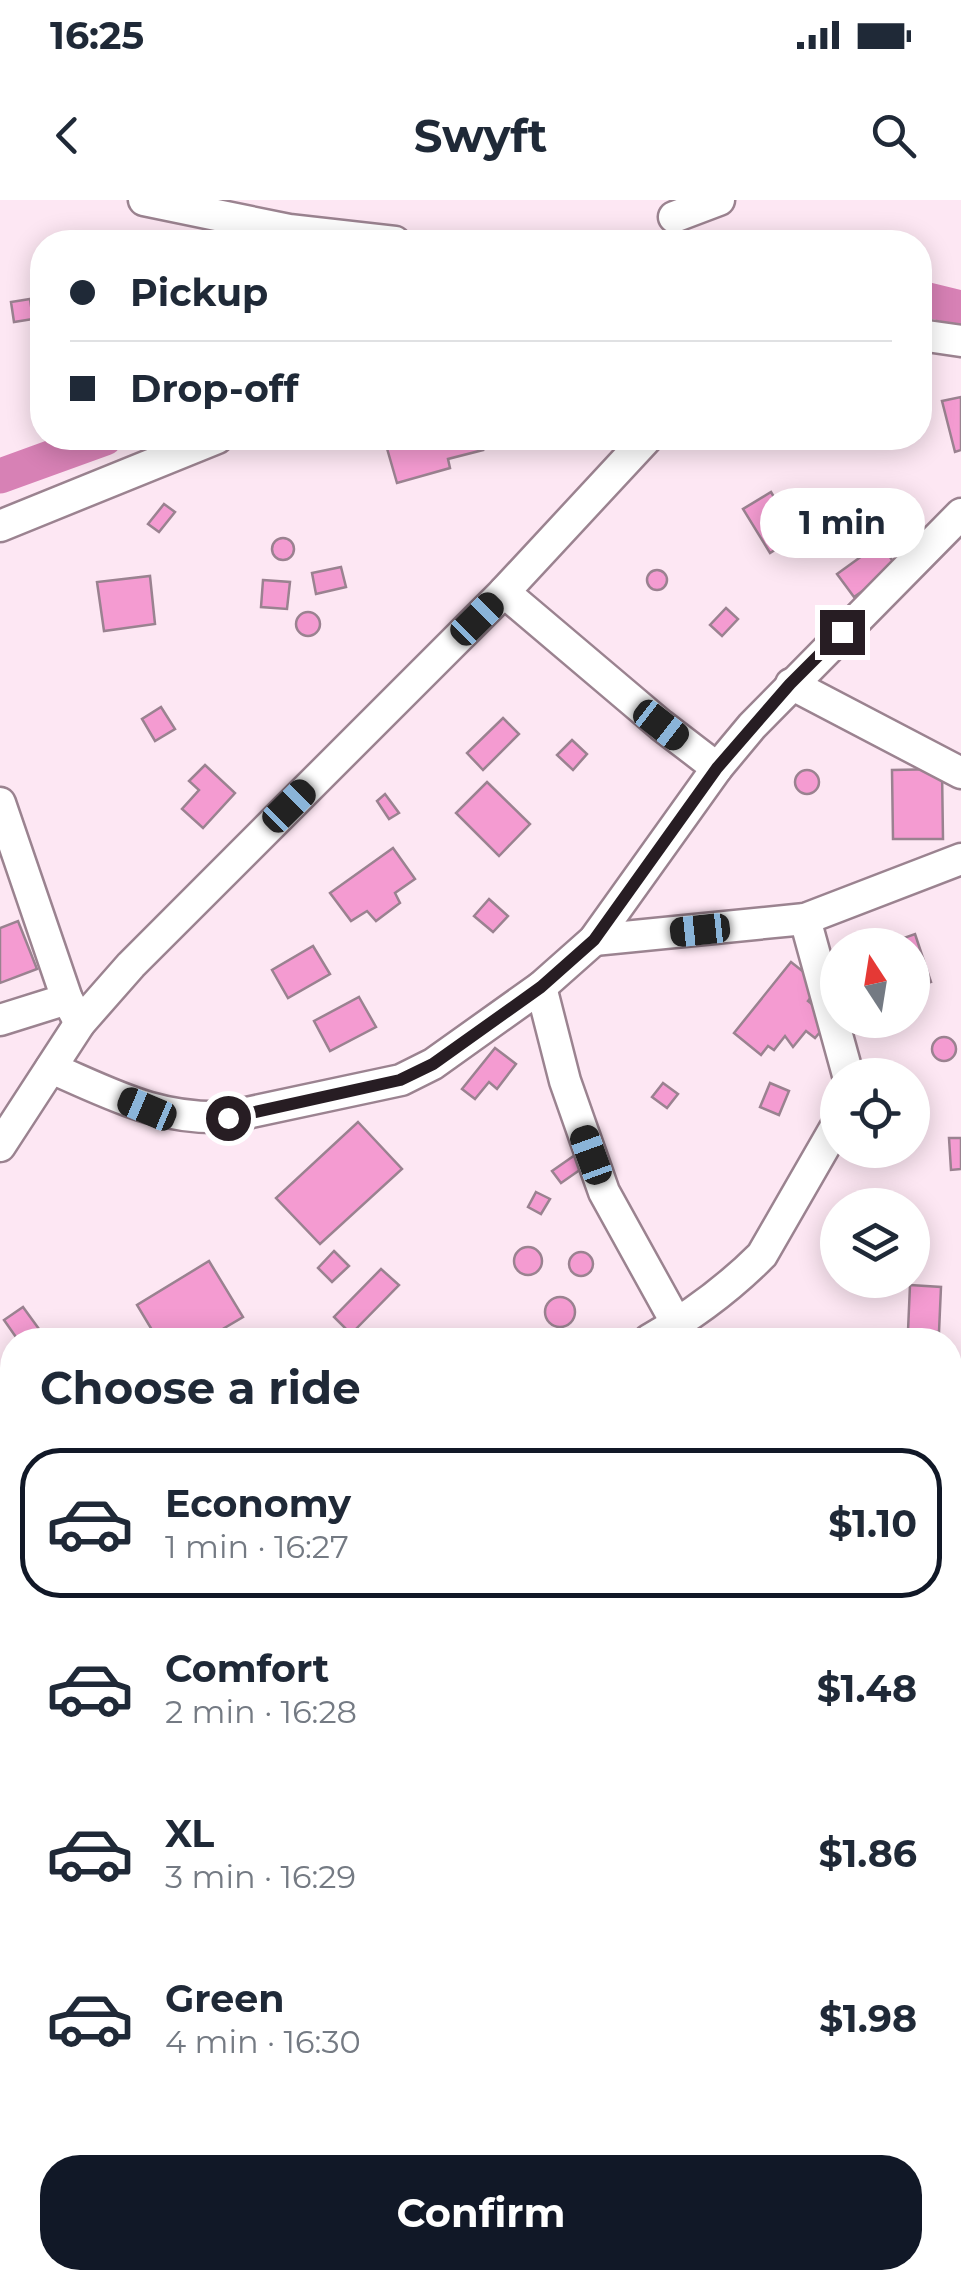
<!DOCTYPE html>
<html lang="en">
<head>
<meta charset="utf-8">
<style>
  :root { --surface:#fff; --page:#f6f6f7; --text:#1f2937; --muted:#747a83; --line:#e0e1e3; --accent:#111827 }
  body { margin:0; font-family:Montserrat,sans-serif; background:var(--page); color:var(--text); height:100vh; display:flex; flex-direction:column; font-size:38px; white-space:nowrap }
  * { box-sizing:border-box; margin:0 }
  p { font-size:32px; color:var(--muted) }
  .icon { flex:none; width:55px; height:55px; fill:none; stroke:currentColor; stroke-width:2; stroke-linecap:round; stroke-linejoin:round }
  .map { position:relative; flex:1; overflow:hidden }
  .side { position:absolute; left:0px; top:1128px; width:962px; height:962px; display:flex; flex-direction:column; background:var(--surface); border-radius:40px 40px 0 0; box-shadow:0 5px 25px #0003 }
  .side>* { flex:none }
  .hud { position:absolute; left:30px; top:30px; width:902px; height:220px; border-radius:40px; box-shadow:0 5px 25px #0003; display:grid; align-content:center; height:220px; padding:0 40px; background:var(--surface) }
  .needle { width:65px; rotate:348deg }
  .fabs { position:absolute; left:820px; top:728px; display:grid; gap:20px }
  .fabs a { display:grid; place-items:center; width:110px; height:110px; border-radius:50%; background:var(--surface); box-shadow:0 5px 25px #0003; font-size:50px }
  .end { position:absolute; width:45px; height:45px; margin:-22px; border:12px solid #271d23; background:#fff; box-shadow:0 0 0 5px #fff }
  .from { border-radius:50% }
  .bubble { position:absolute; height:70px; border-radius:35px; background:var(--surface); box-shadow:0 5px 25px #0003; font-size:32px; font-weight:700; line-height:70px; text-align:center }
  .car { position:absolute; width:30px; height:60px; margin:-30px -15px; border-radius:12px; box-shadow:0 0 8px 2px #0007; background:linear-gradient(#222 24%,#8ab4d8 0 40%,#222 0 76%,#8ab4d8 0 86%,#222 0) }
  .hud b { display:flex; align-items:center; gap:35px; height:95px; font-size:38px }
  .hud b+b { border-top:2px solid var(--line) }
  .hud i { width:25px; height:25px; background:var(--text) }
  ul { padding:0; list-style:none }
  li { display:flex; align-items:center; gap:30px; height:150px; margin:0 20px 15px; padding:0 20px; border:5px solid transparent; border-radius:40px }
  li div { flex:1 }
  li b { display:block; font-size:38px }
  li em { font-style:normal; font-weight:700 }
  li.active { border-color:var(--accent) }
  li>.icon { width:90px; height:90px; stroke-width:1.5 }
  h2 { padding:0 40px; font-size:45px; line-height:120px }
  .cta { display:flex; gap:20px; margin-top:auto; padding:20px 40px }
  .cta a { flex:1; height:115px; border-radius:40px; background:var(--accent); color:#fff; font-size:40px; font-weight:700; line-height:115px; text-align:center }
  .status { display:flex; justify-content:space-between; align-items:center; height:70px; padding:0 50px; background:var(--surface); direction:ltr }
  .status svg { height:28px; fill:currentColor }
  header { display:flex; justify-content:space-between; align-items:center; height:130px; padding:0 40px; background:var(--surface); font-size:45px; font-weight:700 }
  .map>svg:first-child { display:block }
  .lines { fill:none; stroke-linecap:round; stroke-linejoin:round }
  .canal { stroke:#d781b5; stroke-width:35 }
  .building { fill:#f49bd1; stroke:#9a8290; stroke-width:2.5 }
  .street-casing { stroke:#9b8390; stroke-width:35 }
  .street { stroke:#fff; stroke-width:30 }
  .route { stroke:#271d23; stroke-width:12 }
</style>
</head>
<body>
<div class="status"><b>16:25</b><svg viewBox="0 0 49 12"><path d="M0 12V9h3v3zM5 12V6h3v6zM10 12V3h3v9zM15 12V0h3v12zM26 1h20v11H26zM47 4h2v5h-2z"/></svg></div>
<header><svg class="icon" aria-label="back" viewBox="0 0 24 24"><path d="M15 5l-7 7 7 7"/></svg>Swyft<svg class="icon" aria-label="search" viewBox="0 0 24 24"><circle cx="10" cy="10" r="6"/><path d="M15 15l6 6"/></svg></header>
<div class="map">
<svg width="961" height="2089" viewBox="0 0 961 2089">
  <rect width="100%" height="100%" fill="#fde7f3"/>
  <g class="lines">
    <g class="canal">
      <polyline points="920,98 961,108"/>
      <polyline points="0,276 105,238"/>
    </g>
  </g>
  <g class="building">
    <polygon points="30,99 33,119 14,122 11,102"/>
    <polygon points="961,197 961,250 955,252 942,201"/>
    <polygon points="384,238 479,238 483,250 448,259 450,268 397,283"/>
    <polygon points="771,292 797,336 770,353 743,309"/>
    <polygon points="164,304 175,312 159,332 148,324"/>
    <circle cx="283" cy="349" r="11"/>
    <polygon points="880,343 897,367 854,397 837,374"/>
    <polygon points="341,367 346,387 316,394 312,373"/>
    <circle cx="657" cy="380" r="10"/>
    <polygon points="150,376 155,424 104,431 97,382"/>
    <polygon points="263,380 290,382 287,409 261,407"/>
    <polygon points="726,408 738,419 722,436 710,425"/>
    <circle cx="308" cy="424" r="12"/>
    <polygon points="161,507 175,529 155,541 142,519"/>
    <polygon points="503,518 519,534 483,570 467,553"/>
    <polygon points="572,540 587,554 573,570 557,555"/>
    <polygon points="205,565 235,593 203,628 182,609 199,590 189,581"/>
    <polygon points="942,569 943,639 893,639 892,570"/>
    <circle cx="807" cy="582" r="12"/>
    <polygon points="487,582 530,624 499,656 456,613"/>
    <polygon points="385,594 399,613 389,619 377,601"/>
    <polygon points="393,648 415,679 395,693 400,703 376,721 367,711 351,721 330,693"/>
    <polygon points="489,699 508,716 493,732 474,716"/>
    <polygon points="18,721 37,769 0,783 0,728"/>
    <polygon points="915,734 931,782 912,788 912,745 884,745"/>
    <polygon points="313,746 330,774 288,798 272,770"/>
    <polygon points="791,762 820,785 808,801 831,819 815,838 806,831 793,847 785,836 774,850 768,846 761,855 734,833"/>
    <polygon points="359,797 376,827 330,851 314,821"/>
    <circle cx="944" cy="849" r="12"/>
    <polygon points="495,848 516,864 497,889 489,882 475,899 462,889"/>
    <polygon points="663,883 678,894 667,908 652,897"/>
    <polygon points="770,883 789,891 779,915 760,907"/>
    <polygon points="358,922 402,969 320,1044 276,998"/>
    <polygon points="949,938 961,938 961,969 951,970"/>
    <polygon points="575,955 584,967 561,983 552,971"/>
    <polygon points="536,992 550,999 541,1014 528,1007"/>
    <circle cx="528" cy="1061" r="14"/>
    <polygon points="334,1051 349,1066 332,1082 318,1068"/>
    <circle cx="581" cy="1064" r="12"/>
    <polygon points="209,1061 243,1117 204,1140 158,1140 137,1105"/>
    <polygon points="381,1069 399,1085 351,1134 334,1117"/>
    <polygon points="910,1085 941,1087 939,1132 908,1131"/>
    <circle cx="560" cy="1112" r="15"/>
    <polygon points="23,1107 47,1140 18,1140 4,1120"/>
    <polygon points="12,1242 12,1288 0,1291 0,1245"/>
    <polygon points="961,1316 961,1365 950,1344 950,1321"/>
    <polygon points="960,1449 961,1478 950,1483 950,1454"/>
    <polygon points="961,1650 961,1700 950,1664 950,1653"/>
    <polygon points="98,2078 161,2078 164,2089 100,2089"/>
  </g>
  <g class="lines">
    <g class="street-casing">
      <g id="street">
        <polyline points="144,0 289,30 395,42"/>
        <polyline points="674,17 719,0"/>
        <polyline points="920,135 961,141"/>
        <polyline points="0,326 217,238"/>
        <polyline points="504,392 661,525 717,568"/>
        <polyline points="791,484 961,573"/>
        <polyline points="0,603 67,799 80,823"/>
        <polyline points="805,719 848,875"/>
        <polyline points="594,740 805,719 961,659"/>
        <polyline points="541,787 565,881 604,992 677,1124 681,1140"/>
        <polyline points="0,820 67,799"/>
        <path d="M51 868C114 895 157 920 228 917L401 880 433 864 541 787 594 740 717 568 752 526 961 314"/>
        <polyline points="0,946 80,823 131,765 504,392 647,238"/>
        <path d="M649 1140C690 1117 729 1088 762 1055L838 923"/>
        <polyline points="950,1261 961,1258"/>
        <polyline points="0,1867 12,1887"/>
        <polyline points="0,2067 12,2060"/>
        <polyline points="298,2078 308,2089"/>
        <polyline points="896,2078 901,2089"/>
        <polyline points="254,2089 260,2085 262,2078"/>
      </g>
    </g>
    <use href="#street" class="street"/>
  </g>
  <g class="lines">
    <polyline class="route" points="228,918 400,880 433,864 541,787 594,740 717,568 790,484 842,432"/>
  </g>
</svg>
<div class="fabs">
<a><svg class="needle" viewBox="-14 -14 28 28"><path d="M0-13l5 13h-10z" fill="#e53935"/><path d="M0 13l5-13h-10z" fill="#747a83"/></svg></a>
<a><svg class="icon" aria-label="locate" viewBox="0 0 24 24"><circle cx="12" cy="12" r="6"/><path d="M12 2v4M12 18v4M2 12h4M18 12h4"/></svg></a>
<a><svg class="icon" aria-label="layers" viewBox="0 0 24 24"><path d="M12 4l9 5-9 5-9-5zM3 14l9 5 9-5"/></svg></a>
</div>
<i class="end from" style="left:228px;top:918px"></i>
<i class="end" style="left:842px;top:432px"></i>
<div class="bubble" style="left:760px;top:288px;width:165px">1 min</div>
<i class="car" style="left:477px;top:419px;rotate:45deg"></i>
<i class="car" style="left:661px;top:525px;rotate:128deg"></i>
<i class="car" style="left:289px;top:606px;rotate:45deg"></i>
<i class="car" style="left:700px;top:730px;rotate:264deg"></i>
<i class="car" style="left:147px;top:909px;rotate:293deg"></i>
<i class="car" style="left:591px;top:955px;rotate:340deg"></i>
<div class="hud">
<b><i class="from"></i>Pickup</b>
<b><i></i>Drop-off</b>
</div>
<section class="side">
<h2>Choose a ride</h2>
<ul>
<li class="active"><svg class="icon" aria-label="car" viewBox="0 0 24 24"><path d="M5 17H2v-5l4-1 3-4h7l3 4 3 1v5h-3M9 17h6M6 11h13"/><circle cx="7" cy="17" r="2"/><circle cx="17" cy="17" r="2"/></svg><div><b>Economy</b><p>1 min · 16:27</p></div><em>$1.10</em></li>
<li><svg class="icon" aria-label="car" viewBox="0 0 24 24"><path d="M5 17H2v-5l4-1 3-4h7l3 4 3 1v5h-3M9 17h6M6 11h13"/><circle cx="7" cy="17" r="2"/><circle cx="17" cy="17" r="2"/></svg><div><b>Comfort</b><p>2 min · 16:28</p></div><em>$1.48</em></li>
<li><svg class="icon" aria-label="car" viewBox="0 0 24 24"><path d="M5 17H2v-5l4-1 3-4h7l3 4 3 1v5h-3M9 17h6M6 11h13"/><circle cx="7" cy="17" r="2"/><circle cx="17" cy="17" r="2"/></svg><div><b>XL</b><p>3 min · 16:29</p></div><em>$1.86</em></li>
<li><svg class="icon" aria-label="car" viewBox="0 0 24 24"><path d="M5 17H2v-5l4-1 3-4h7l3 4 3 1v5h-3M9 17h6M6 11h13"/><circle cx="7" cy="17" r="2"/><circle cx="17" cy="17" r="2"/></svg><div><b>Green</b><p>4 min · 16:30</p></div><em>$1.98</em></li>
</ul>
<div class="cta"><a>Confirm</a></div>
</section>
</div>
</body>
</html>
